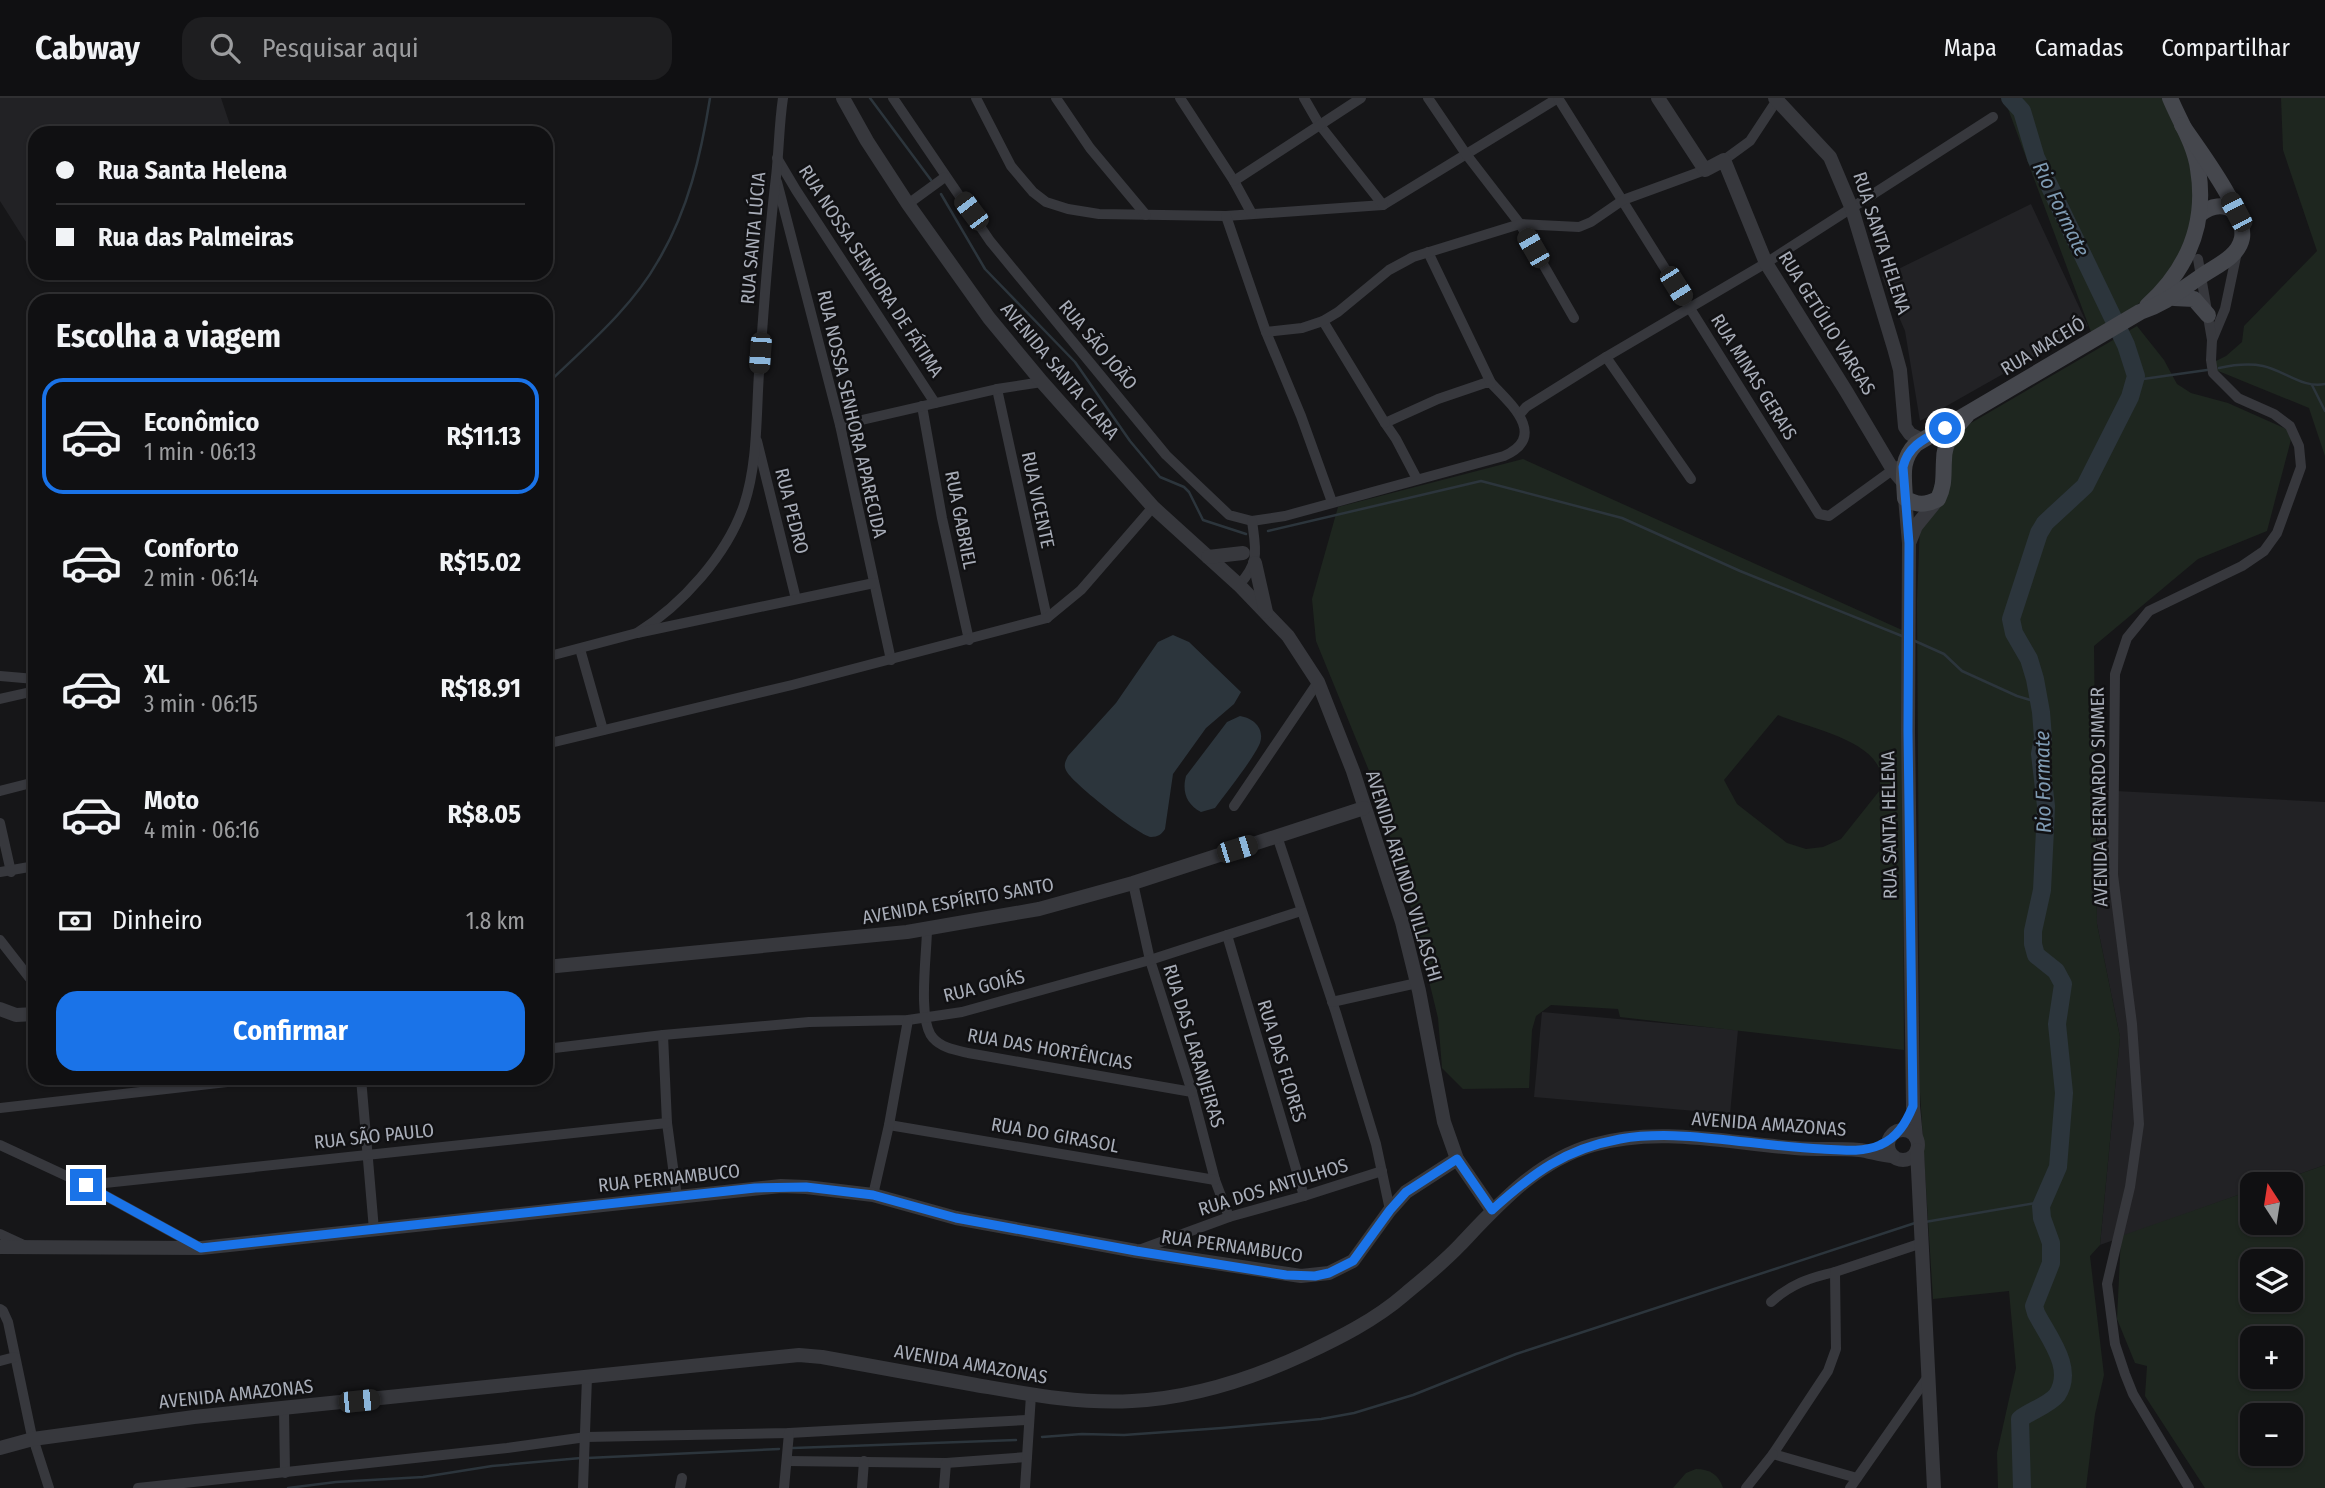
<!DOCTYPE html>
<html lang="pt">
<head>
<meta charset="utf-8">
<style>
  :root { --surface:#101012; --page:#1e1e20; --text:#f1f3f6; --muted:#9c9d9f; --line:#303032; --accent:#1a73e8 }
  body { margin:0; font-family:"Fira Sans Condensed",sans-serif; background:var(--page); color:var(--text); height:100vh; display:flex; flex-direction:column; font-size:26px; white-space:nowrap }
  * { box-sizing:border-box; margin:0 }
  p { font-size:23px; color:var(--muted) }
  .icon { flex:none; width:38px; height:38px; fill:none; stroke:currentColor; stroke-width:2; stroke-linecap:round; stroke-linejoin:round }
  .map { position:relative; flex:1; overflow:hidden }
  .details { position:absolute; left:28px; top:196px; width:525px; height:791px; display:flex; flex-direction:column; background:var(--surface); border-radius:21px; box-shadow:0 2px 5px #0004,0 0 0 2px var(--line) }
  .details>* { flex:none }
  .banner { position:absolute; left:28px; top:28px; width:525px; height:154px; border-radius:21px; box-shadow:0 2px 5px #0004,0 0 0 2px var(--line); display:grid; align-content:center; height:154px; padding:0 28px; background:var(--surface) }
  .needle { width:46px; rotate:348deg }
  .fabs { position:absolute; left:2240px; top:1074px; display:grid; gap:14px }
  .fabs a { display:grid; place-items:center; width:63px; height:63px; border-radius:14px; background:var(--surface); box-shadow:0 2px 5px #0004,0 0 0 2px var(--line); font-size:35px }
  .end { position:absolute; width:32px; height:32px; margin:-16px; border:9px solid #1a73e8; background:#fff; box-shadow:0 0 0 4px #fff }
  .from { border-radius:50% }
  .car { position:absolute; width:21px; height:42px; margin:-21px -10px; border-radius:9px; box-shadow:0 0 5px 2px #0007; background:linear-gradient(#222 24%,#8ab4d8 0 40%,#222 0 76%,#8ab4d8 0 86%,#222 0) }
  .banner b { display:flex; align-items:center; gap:24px; height:66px; font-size:26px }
  .banner b+b { border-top:2px solid var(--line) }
  .banner i { width:18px; height:18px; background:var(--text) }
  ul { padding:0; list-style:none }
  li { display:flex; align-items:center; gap:21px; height:116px; margin:0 14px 10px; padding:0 14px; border:4px solid transparent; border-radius:21px }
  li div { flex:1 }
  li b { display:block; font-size:26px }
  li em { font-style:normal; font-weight:700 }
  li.selected { border-color:var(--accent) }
  li>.icon { width:63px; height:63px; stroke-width:1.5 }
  h2 { padding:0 28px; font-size:32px; line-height:84px }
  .pay { display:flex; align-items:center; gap:18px; height:77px; padding:0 28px; font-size:26px }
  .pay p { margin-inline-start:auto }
  .cta { display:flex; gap:14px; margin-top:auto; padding:14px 28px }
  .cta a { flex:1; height:80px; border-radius:21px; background:var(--accent); color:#fff; font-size:28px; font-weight:700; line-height:80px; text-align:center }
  header { display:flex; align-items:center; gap:42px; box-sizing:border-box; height:98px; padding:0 35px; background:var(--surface); border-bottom:2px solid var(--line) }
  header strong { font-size:33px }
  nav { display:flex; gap:38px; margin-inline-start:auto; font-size:24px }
  .search { width:490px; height:63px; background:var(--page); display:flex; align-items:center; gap:18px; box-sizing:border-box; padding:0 24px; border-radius:21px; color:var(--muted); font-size:26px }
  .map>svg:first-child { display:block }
  .built { fill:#222225 }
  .green { fill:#1e261f; fill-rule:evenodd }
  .water { fill:#2c353c }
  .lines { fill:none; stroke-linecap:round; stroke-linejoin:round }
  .stream { stroke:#2c353c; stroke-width:2.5 }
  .river { stroke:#2c353c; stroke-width:18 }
  .minor { stroke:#37383d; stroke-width:10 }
  .tertiary { stroke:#37383d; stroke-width:14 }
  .secondary { stroke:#45474d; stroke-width:16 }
  .route { stroke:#1a73e8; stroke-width:9 }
  .labels { text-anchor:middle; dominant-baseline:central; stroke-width:5; stroke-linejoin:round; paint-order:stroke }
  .street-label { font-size:19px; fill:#a8adb8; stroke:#111113 }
  .water-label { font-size:21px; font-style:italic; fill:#7f9bb3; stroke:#111113 }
</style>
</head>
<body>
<header>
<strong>Cabway</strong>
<div class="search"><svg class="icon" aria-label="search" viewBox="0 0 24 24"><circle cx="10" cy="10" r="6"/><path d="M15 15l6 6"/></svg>Pesquisar aqui</div>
<nav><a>Mapa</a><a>Camadas</a><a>Compartilhar</a></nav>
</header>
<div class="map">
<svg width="2325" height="1390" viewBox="0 0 2325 1390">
  <rect width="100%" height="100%" fill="#161618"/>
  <g class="built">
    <polygon points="0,0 221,0 231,30 227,35 35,35 35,158 0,103"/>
    <polygon points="2031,106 2088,228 1920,323 1905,233 1882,179"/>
    <polygon points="2097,692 2325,704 2325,1067 2268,1087 2252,1087 2252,1092 2100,1147 2120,939 2097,826"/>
    <polygon points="1542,914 1738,932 1730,1016 1534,999"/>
  </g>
  <g class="green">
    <path d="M2004 0H2164C2174 24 2188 49 2192 75 2199 120 2181 171 2146 200 2130 213 2109 223 2091 234Z"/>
    <polygon points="2281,0 2325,0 2325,358 2309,310 2206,268 2226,258 2242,244 2244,228 2317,153 2283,52"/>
    <polygon points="2137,228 2164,262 2177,286 2191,295 2228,305 2293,334 2267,433 2198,461 2094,548 2097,826 2120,939 2100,1147 2090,1158 2104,1277 2095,1316 2086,1390 1998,1390 1997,1355 2016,1270 2009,1193 1933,1201 1920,995 1917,503 1920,427 1946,356 1959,332"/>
    <path d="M1523 361 1902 532 1904 952 1620 919 1618 911 1551 907 1536 918 1532 932 1529 990 1463 991 1442 970 1438 920 1413 817 1374 685 1316 543 1312 501 1338 409ZM1778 617C1806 629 1866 640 1879 670 1881 676 1880 686 1880 692L1841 741 1823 749 1806 751 1787 745 1737 706 1724 682Z"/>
    <path d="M2325 1067V1390H2205L2145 1298 2147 1268 2135 1265 2117 1221 2121 1138 2252 1092V1125H2291V1087H2268ZM2252 1164H2291V1202H2252ZM2252 1241H2291V1279H2252ZM2252 1318H2291V1356H2252Z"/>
    <path d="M1696 1371C1710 1371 1719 1377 1723 1390H1673L1686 1375Z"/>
  </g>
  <g class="water">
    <path d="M1173 537 1189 544 1241 594 1234 606 1206 630 1173 676 1165 731C1162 736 1158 739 1151 739 1138 737 1074 686 1067 674 1063 668 1065 664 1068 658L1116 605 1158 544Z"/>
    <path d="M1240 618C1253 620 1265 630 1260 645 1254 660 1226 695 1215 710L1201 714C1186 706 1182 693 1186 678L1227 624Z"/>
  </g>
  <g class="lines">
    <g class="stream">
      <polyline points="870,0 931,82"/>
      <polyline points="941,96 985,171 1075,264 1130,343 1160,379 1184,389 1189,394 1203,422 1246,436"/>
      <path d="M2219 270C2233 267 2248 265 2263 268 2283 272 2304 291 2325 286"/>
      <polyline points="2136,282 2207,272"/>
      <path d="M546 287C585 249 631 211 658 163 688 113 701 57 710 0"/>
      <polyline points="2312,287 2325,313"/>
      <polyline points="1268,433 1481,383 1622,420 1740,473 1902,538"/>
      <polyline points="1915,543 1944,556 1962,573 2017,598 2040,605"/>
      <polyline points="1925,1124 2035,1105 2042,1107"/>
      <polyline points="1042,1339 1082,1336 1124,1337 1222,1330 1321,1321 1354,1315 1413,1297 1516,1256 1915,1125"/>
      <polyline points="793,1350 1016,1342"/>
      <polyline points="587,1360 779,1351"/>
      <polyline points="288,1390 336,1384 423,1379 492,1368 581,1360"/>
    </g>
    <path class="river" d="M2010 0 2022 13 2036 60 2126 247 2136 278 2130 299 2085 388 2045 425 2039 435 2011 521 2014 535 2029 561 2035 581 2041 614 2043 640 2040 656 2046 708 2045 732 2042 792 2033 833V846L2036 857 2056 873 2063 886 2057 926 2064 995 2058 1069 2041 1108 2042 1120 2051 1145V1165L2034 1208 2036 1215C2048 1239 2075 1270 2057 1297 2049 1307 2030 1313 2020 1321L2022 1390"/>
    <g class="minor">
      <path d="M893 0 990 143 1166 357 1229 417 1252 423 1285 418 1504 358C1548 338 1511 306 1491 285H1485L1438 301 1385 325 1396 341 1417 381"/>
      <polyline points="976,0 1011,68 1033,94 1046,104 1068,111 1099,116 1226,118 1383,107 1558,0"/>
      <polyline points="1056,0 1090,50 1146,117"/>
      <polyline points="1180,0 1234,83 1252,116"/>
      <polyline points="1304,0 1319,26 1383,107"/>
      <polyline points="1428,0 1466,56 1520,126 1574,220"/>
      <polyline points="1558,0 1819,416 1829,418 1898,368"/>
      <polyline points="777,60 796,92 935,305"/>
      <polyline points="1724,62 1750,43 1777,2"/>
      <polyline points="1234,83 1361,0"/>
      <polyline points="777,84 840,327 891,562"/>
      <polyline points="908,106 945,79"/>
      <polyline points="1226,118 1266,234 1301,318 1332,404"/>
      <polyline points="1428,154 1491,285"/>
      <polyline points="1323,223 1385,325"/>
      <polyline points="1266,234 1302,230 1323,223 1338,214 1389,172 1413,159 1520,126 1579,129 1591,124 1623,102 1705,72"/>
      <polyline points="2212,242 2225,211 2237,154"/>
      <polyline points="1606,259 1691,381"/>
      <polyline points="997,291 1047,520"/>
      <polyline points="922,308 942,420 969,542"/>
      <polyline points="1520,316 1526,309 1606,259 1766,165 1993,19"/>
      <polyline points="840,327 997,291 1042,284"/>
      <polyline points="757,343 796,501"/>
      <path d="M1239 487C1260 464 1256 453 1252 423"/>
      <path d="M637 535C682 507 727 457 744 407 758 365 756 318 759 275 764 210 768 144 776 79 779 53 779 26 783 0"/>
      <polyline points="580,551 603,632"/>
      <polyline points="546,559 637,535 874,485"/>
      <polyline points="0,578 35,581"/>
      <polyline points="0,601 35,593"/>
      <polyline points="546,646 792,587 1047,520 1081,492 1153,409"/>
      <polyline points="0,693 35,684"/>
      <polyline points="1234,708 1318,584"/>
      <polyline points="0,725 11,774"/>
      <polyline points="1277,738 1336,915 1376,1046 1390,1112"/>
      <polyline points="0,774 35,768"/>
      <polyline points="1133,785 1150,862 1192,994 1215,1082 1229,1119"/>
      <path d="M927 831C927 855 917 923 933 940 942 950 955 952 968 955L1192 994"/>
      <polyline points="1227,837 1304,1098"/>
      <polyline points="0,842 35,887"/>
      <polyline points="1332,904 1417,885"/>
      <polyline points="663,937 667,1025 677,1099"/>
      <polyline points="546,951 663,937 809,924 908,922 962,914 1150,862 1301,813"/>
      <polyline points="361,980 374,1132"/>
      <polyline points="0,1010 262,980"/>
      <polyline points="889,1027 1215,1082"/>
      <polyline points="0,1047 86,1087 199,1149"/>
      <polyline points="86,1087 667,1025"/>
      <polyline points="873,1097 889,1027 908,922"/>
      <polyline points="0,1136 26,1148"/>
      <polyline points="1139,1152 1229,1119 1304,1098 1382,1073"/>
      <path d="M1771 1204C1791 1186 1809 1180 1835 1174"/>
      <polyline points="0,1211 3,1213 8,1224 31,1334 49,1390"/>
      <polyline points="0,1263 15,1259"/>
      <polyline points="284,1311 285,1375"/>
      <polyline points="787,1363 946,1365 1027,1359"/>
      <polyline points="1857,1380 1773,1356 1828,1273 1836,1251 1835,1174 1922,1145"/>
      <polyline points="138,1390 507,1350 586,1339 789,1335 1027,1322"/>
      <polyline points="583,1390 587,1279"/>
      <polyline points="680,1390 682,1380"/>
      <polyline points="784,1390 789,1335"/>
      <polyline points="862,1390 864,1363"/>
      <polyline points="944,1390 946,1365"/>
      <polyline points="1025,1390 1031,1297"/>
      <polyline points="1746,1390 1773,1356"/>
      <polyline points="1850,1390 1927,1280"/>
      <polyline points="2189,1390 2133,1296 2125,1276 2115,1246 2107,1186 2130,1089 2139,1026 2132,926 2113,777 2115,576 2127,540 2149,513 2242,468 2264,453 2277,435 2301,369 2299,348 2290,328 2274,316 2238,300 2213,275 2211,262 2212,242 2198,161"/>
    </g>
    <g class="tertiary">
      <polyline points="843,0 867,43 908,106 989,220 1042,284 1153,409 1239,487 1288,538 1318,584 1353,673 1402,824 1419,893 1444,1024 1457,1061 1492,1112"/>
      <polyline points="1658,0 1705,72 1724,62 1766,165 1846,293 1893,372 1904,385"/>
      <polyline points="1775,0 1830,59 1852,111 1894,250 1900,272 1905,329 1910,336 1922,342"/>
      <polyline points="1905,400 1909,445 1908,633 1913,1008 1916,1040"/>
      <polyline points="1910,443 1916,428 1938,401"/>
      <polyline points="1208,459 1243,455"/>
      <polyline points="1255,465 1266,514"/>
      <polyline points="546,869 907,834 1039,811 1133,785 1364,710"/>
      <polyline points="0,911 16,917 35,916"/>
      <circle cx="1903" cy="1047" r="15"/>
      <polyline points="1917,1052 1934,1390"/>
      <polyline points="0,1149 201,1150 781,1088 806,1089 873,1097 956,1120 1136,1153 1301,1178 1329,1175 1353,1163 1390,1112 1406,1094 1457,1061"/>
      <path d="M0 1350 33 1341 194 1319 799 1257 822 1259C873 1268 925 1278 976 1287 1028 1296 1079 1306 1132 1303 1192 1300 1251 1281 1305 1256 1339 1240 1375 1222 1404 1197 1423 1181 1443 1165 1460 1147 1499 1106 1537 1063 1593 1047 1659 1028 1728 1045 1795 1050 1816 1052 1838 1050 1859 1052 1870 1053 1881 1058 1893 1058"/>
    </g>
    <g class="secondary">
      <path d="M2199 117C2211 107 2224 105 2236 114"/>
      <polyline points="2174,200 2194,201 2208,217"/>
      <path d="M2147 208C2188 171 2207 126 2198 71 2195 47 2179 22 2170 0"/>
      <path d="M1967 317C1955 330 1944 343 1944 362 1943 377 1945 387 1938 401 1926 407 1917 408 1905 400 1904 379 1900 362 1916 346L2140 214C2166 205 2178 194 2200 179 2215 168 2238 160 2242 140 2247 115 2197 49 2182 27"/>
    </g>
  </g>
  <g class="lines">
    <path class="route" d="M86 1087 201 1150 755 1090 806 1089 873 1097 956 1120 1136 1153 1286 1177 1315 1178 1329 1175 1353 1163 1390 1112 1406 1094 1457 1061 1492 1112C1533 1075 1565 1051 1620 1041 1683 1030 1758 1049 1822 1051 1841 1052 1862 1055 1880 1047 1897 1040 1906 1025 1913 1008L1908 633 1909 445 1903 369C1908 347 1926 340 1945 330"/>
  </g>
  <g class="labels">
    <g class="street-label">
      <text transform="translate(753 140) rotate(-85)">RUA SANTA LÚCIA</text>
      <text transform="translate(1882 145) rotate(72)">RUA SANTA HELENA</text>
      <text transform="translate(871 173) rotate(57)">RUA NOSSA SENHORA DE FÁTIMA</text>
      <text transform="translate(1827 225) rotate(58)">RUA GETÚLIO VARGAS</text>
      <text transform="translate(1098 247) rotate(50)">RUA SÃO JOÃO</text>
      <text transform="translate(2043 248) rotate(-31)">RUA MACEIÓ</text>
      <text transform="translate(1060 273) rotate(50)">AVENIDA SANTA CLARA</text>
      <text transform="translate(1754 279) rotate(58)">RUA MINAS GERAIS</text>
      <text transform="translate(852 316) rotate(77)">RUA NOSSA SENHORA APARECIDA</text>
      <text transform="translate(1038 402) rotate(78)">RUA VICENTE</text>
      <text transform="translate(792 413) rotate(76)">RUA PEDRO</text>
      <text transform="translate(961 422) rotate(79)">RUA GABRIEL</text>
      <text transform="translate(2099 699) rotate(-91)">AVENIDA BERNARDO SIMMER</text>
      <text transform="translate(1889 727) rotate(-91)">RUA SANTA HELENA</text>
      <text transform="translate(1404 778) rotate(73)">AVENIDA ARLINDO VILLASCHI</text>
      <text transform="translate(958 803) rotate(-10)">AVENIDA ESPÍRITO SANTO</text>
      <text transform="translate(984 888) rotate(-14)">RUA GOIÁS</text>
      <text transform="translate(1194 948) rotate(73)">RUA DAS LARANJEIRAS</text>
      <text transform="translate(1050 951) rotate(10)">RUA DAS HORTÊNCIAS</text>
      <text transform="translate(1282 963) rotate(73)">RUA DAS FLORES</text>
      <text transform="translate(1769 1026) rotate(4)">AVENIDA AMAZONAS</text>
      <text transform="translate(1055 1037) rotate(10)">RUA DO GIRASOL</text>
      <text transform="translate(374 1038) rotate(-6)">RUA SÃO PAULO</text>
      <text transform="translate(669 1080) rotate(-6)">RUA PERNAMBUCO</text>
      <text transform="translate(1273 1089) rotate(-17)">RUA DOS ANTULHOS</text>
      <text transform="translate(1232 1148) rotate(8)">RUA PERNAMBUCO</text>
      <text transform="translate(971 1266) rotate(10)">AVENIDA AMAZONAS</text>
      <text transform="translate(236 1296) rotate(-6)">AVENIDA AMAZONAS</text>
    </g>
    <g class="water-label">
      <text transform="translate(2061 111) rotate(64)">Rio Formate</text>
      <text transform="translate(2043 684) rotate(-91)">Rio Formate</text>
    </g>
  </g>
</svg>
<div class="fabs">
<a><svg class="needle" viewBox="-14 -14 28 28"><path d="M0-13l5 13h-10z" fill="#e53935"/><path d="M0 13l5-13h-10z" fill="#9c9d9f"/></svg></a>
<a><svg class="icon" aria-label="layers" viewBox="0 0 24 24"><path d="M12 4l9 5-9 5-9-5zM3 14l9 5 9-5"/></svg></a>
<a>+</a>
<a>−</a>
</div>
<i class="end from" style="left:1945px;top:330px"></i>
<i class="end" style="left:86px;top:1087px"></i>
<i class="car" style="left:971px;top:113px;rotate:323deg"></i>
<i class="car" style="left:2236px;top:114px;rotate:332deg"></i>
<i class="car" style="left:1533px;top:150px;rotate:330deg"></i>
<i class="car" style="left:1676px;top:188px;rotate:148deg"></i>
<i class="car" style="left:760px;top:255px;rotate:184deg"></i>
<i class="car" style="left:1237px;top:751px;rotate:73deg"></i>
<i class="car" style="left:359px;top:1303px;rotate:84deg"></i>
<div class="banner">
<b><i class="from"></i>Rua Santa Helena</b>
<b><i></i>Rua das Palmeiras</b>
</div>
<section class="details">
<h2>Escolha a viagem</h2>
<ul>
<li class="selected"><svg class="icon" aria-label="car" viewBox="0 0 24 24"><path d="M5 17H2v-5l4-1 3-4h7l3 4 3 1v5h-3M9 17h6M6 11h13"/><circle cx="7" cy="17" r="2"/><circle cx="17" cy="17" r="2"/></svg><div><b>Econômico</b><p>1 min · 06:13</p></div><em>R$11.13</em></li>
<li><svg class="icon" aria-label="car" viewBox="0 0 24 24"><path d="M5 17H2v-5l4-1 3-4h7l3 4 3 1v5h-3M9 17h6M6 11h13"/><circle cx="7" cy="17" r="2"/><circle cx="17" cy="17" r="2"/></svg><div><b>Conforto</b><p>2 min · 06:14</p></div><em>R$15.02</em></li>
<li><svg class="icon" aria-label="car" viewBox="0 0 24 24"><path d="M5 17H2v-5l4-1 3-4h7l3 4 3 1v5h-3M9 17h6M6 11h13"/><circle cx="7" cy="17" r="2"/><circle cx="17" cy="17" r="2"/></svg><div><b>XL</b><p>3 min · 06:15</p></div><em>R$18.91</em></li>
<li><svg class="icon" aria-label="car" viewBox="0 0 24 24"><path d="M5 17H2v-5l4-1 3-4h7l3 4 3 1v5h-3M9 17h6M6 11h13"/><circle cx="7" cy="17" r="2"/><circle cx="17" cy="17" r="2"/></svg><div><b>Moto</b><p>4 min · 06:16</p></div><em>R$8.05</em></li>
</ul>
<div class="pay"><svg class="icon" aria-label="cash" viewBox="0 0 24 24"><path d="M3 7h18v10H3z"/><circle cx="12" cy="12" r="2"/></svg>Dinheiro<p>1.8 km</p></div>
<div class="cta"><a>Confirmar</a></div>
</section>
</div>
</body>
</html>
